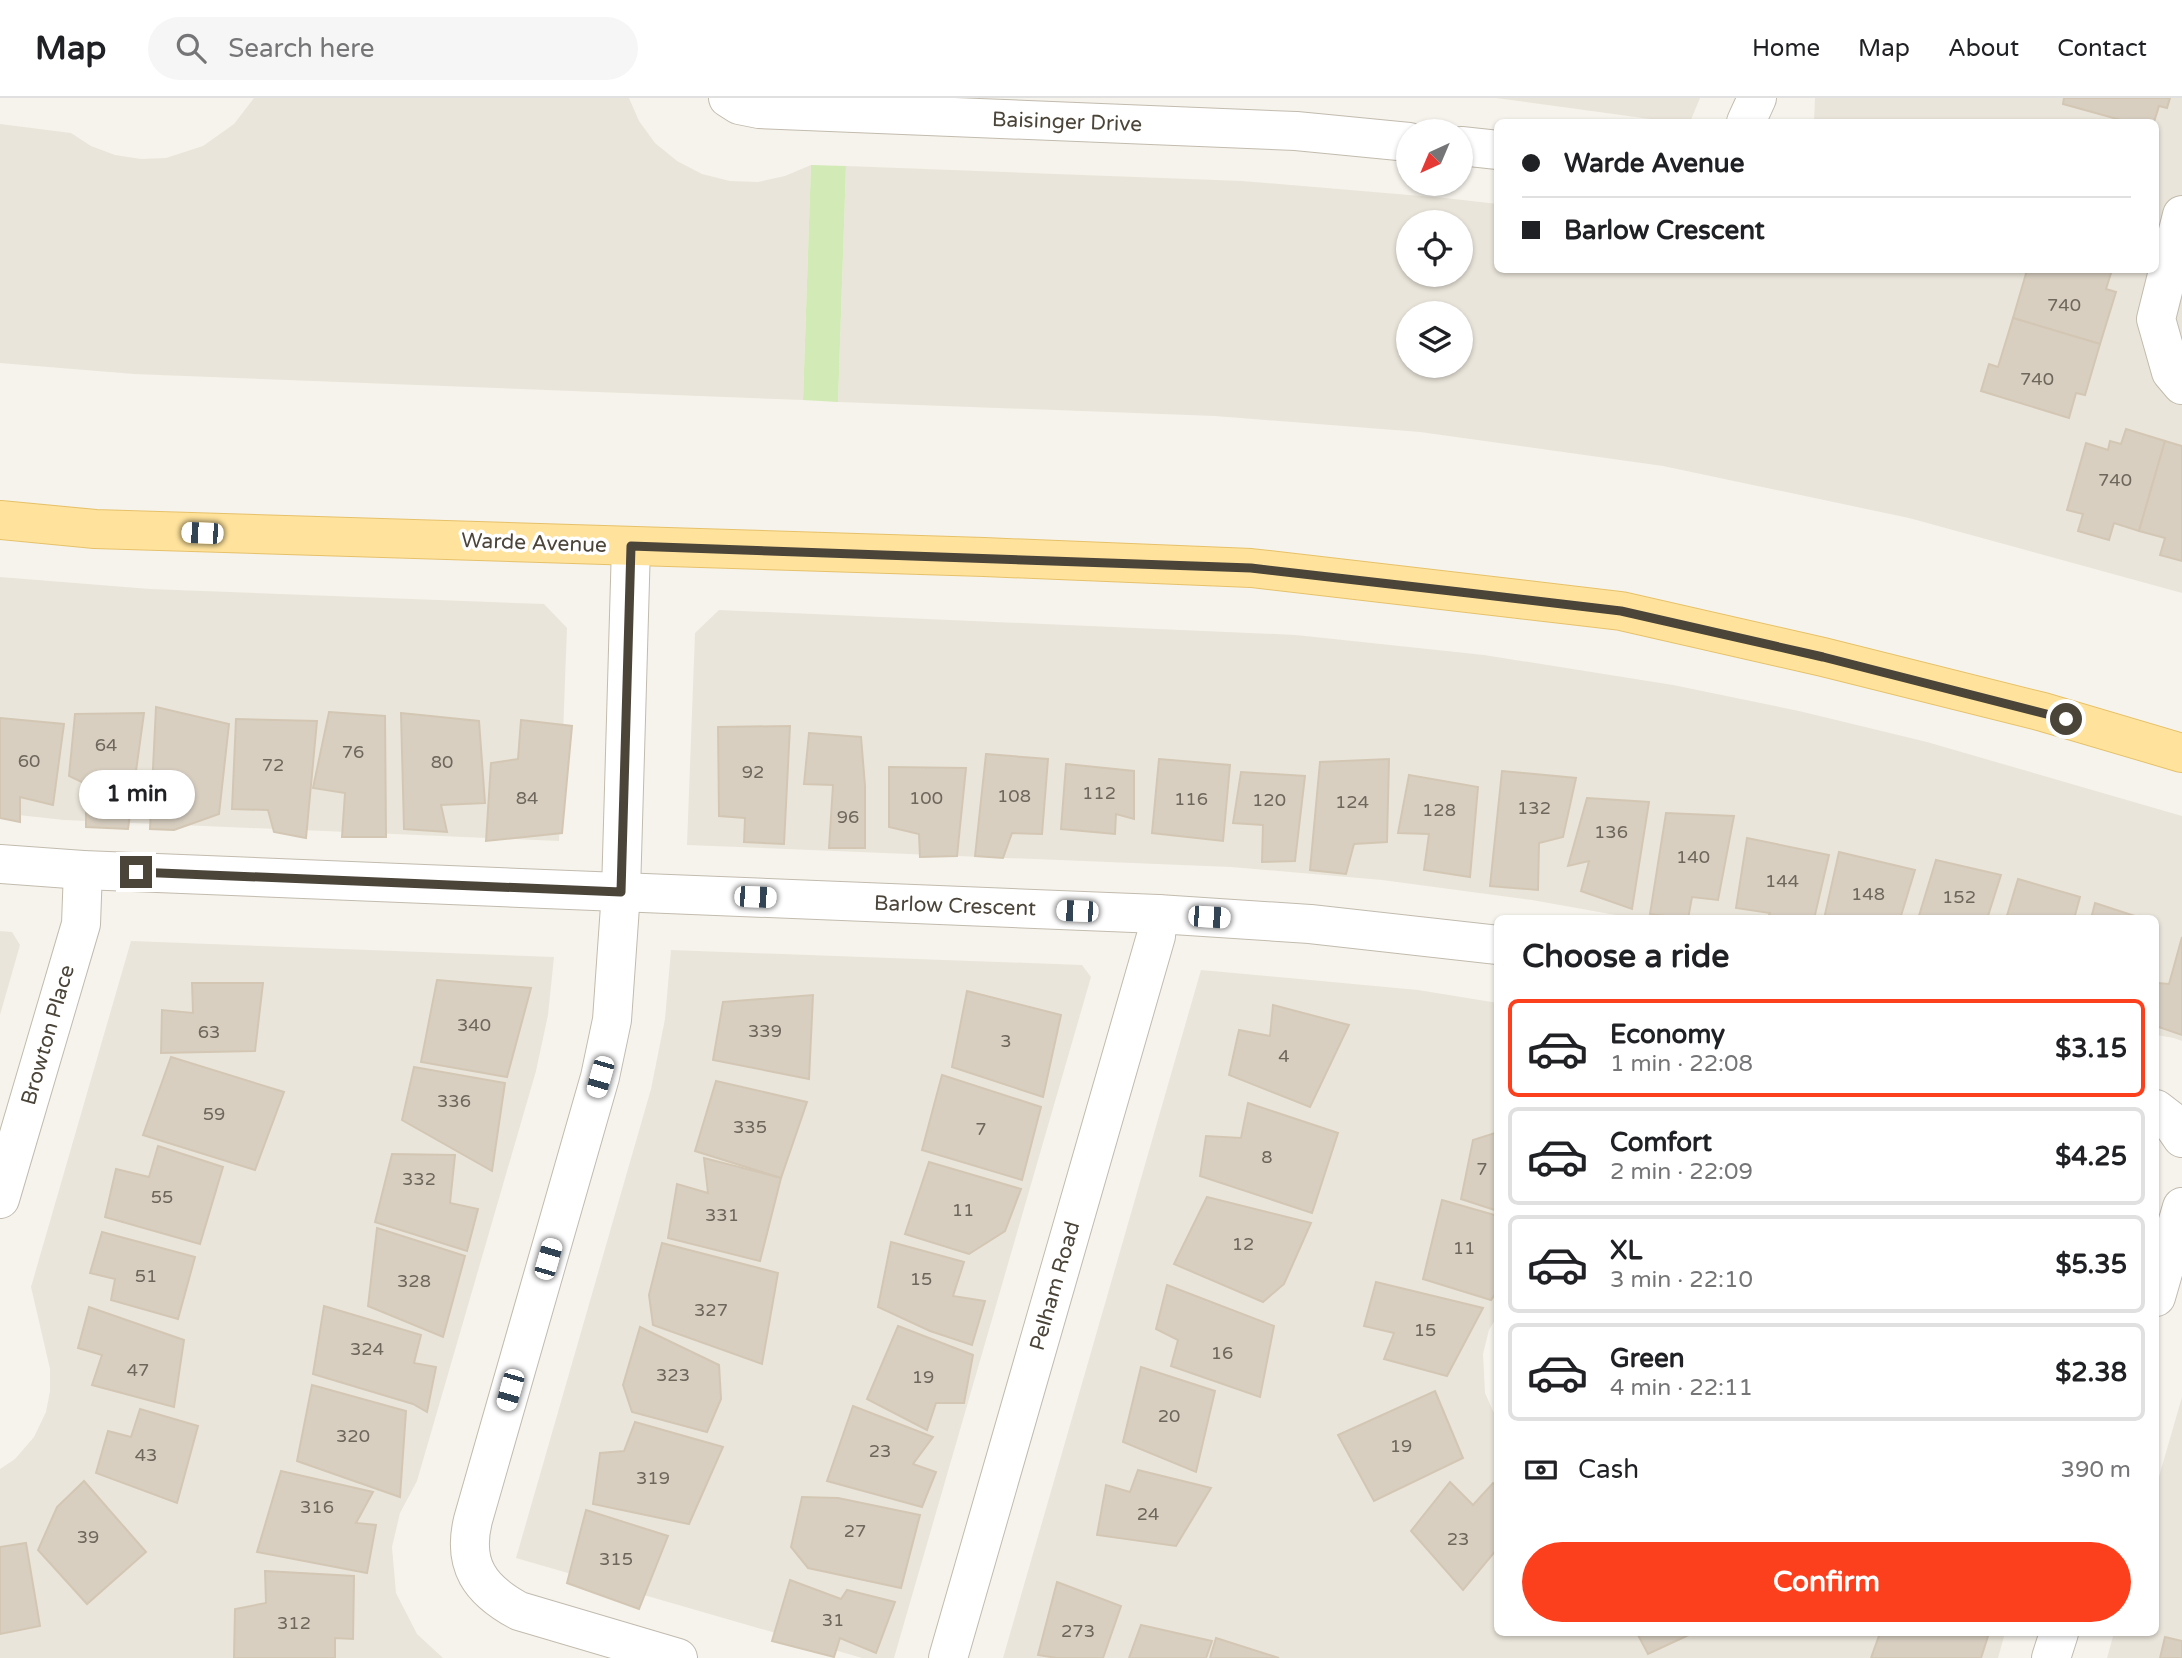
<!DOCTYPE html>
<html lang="en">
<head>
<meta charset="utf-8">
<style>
  :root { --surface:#fff; --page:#f6f6f6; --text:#202124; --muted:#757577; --line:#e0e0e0; --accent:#fc3f1d }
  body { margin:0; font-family:"Varela Round",sans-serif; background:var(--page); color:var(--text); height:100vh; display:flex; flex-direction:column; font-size:26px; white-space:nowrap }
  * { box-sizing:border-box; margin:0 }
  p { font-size:23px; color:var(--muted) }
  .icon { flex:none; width:38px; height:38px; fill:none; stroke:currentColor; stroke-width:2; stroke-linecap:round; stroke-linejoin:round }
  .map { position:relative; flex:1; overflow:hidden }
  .sheet { position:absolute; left:1494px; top:817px; width:665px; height:721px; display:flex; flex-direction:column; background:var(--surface); border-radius:10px; box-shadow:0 2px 5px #0004 }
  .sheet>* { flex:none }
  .hud { position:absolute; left:1494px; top:21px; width:665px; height:154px; border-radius:10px; box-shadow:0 2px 5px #0004; display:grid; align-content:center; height:154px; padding:0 28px; background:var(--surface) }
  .needle { width:46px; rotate:224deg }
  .tools { position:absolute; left:1396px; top:21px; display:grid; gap:14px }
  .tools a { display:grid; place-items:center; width:77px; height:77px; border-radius:50%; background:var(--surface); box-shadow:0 2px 5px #0004; font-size:35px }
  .end { position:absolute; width:32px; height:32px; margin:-16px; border:9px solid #4b4439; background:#fff; box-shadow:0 0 0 4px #fff }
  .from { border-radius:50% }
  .bubble { position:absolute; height:49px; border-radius:24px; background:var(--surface); box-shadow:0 2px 5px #0004; font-size:23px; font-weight:800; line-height:49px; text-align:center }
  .car { position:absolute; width:21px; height:42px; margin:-21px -10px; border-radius:9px; box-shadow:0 0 5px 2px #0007; background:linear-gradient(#fff 24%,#345 0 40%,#fff 0 76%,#345 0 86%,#fff 0) }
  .hud b { display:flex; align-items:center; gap:24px; height:66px; font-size:26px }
  .hud b+b { border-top:2px solid var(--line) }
  .hud i { width:18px; height:18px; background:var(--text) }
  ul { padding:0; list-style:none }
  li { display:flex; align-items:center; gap:21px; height:98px; margin:0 14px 10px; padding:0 14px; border:4px solid var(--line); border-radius:10px }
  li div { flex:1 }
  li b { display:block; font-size:26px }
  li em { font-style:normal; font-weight:800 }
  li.on { border-color:var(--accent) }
  li>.icon { width:63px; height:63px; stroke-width:1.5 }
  h2 { padding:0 28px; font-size:32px; line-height:84px }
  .pay { display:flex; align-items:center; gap:18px; height:77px; padding:0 28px; font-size:26px }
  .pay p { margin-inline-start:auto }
  .action { display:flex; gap:14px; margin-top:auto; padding:14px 28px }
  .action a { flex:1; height:80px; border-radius:42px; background:var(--accent); color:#fff; font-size:28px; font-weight:800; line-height:80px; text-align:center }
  header { display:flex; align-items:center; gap:42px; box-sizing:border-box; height:98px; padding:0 35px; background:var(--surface); border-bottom:2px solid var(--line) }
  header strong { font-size:33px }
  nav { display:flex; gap:38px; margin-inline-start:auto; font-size:24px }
  .search { width:490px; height:63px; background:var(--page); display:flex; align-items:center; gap:18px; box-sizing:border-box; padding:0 24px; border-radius:38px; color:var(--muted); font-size:26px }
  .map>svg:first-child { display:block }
  .residential { fill:#eae5da; fill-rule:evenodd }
  .green { fill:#d2eab5 }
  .building { fill:#d8cfc1; stroke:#d3c7b4; stroke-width:2 }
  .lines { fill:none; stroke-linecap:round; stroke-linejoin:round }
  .minor-casing { stroke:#c2bbae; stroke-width:40 }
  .major-casing { stroke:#e6c16a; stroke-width:40 }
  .minor { stroke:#fff; stroke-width:38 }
  .major { stroke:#ffe39c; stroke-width:38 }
  .route { stroke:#4b4439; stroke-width:9 }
  .labels { text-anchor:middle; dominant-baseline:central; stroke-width:7; stroke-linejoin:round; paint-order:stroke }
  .number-label { font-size:18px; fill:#6e675b }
  .street-label { font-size:21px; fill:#4b4439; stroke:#fff }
</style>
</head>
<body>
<header>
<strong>Map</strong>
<div class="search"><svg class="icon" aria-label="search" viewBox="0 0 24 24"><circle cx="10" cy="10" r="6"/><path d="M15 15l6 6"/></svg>Search here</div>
<nav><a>Home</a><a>Map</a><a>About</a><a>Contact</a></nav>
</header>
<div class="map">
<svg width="2182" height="1560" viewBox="0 0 2182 1560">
  <rect width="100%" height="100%" fill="#f6f3ec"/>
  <g class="residential">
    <polygon points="254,0 629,0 639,23 655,45 677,63 702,76 730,83 758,84 785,78 811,67 803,302 134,276 0,265 0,26 71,35 91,48 115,57 141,61 166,60 203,48 234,26"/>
    <polygon points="1496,0 1700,0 1690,24 1672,24"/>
    <path d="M1815 0H2182V495L1909 420 1663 368 1420 334 1215 318 838 304 846 68 1242 83 1445 100 1498 106V172H2156V24H1814ZM1409 124H1461V177H1409ZM1409 215H1461V268H1409Z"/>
    <polygon points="0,479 150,491 544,506 567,530 559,743 64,722 0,715"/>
    <polygon points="719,512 1296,537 1484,557 1673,587 1799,613 1927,644 2182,718 2182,943 2174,940 2156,937 2156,821 1638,821 1532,802 1382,782 1231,769 687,747 695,535"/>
    <polygon points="0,833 12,834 20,847 0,917"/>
    <polygon points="131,843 554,859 548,917 536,973 417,1383 400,1415 392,1449 396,1495 417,1536 443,1560 0,1560 0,1371 15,1361 34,1339 46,1314 50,1293 50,1271 31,1189"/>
    <polygon points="671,852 1082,867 1091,879 894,1560 862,1560 516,1460 651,991 665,921"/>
    <polygon points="1201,872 1418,892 1498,905 1498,1217 1489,1232 1483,1256 1485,1295 1498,1324 1498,1535 2005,1535 1998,1560 1003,1560"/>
    <polygon points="2182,1299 2182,1560 2107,1560 2114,1535 2156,1535 2156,1389"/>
  </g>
  <polygon class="green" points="811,67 846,68 838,304 803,302"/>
  <g class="building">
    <polygon points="2064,0 2170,0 2167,10 2159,8 2154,24 2128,24 2063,6"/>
    <polygon points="2025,172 2112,172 2106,191 2116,194 2100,246 2013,220 2027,172"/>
    <polygon points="2013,220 2100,246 2085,297 2076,295 2069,320 1981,293 1989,266 1998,269"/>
    <polygon points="2126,331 2165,343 2139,433 2114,425 2109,442 2078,433 2083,416 2067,412 2086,345 2108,352 2110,343 2121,346"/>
    <polygon points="2165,343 2182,348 2182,463 2160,457 2165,440 2139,433"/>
    <polygon points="156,609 229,626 219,716 174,732 150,731"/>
    <polygon points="329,614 385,618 386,739 342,739 345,695 313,690"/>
    <polygon points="144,615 128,731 86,729 86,686 69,678 75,616"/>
    <polygon points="401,615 479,623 485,705 441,707 447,734 404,731"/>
    <polygon points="0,620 64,626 53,707 20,699 20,724 0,720"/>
    <polygon points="236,621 317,623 306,740 274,734 268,712 232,711"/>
    <polygon points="521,622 572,628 562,735 486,743 491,665 518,661"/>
    <polygon points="790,628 784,746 744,744 745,720 719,718 718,629"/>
    <polygon points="809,635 861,639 865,688 865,750 829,750 833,687 804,686"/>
    <polygon points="986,656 1048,661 1042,736 1012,735 1003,760 975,758"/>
    <polygon points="1159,661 1230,667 1223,743 1152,735"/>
    <polygon points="1389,661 1387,744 1354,746 1346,776 1310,772 1320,664"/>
    <polygon points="1066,666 1134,673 1134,721 1116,716 1115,736 1061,731"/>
    <polygon points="889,669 966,670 957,758 920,759 919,736 889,729"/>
    <polygon points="1502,673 1576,680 1563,739 1539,745 1538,792 1490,788"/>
    <polygon points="1241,674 1305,678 1295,763 1262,764 1263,727 1233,725"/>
    <polygon points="1409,677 1478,689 1470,779 1424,772 1429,736 1398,735"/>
    <polygon points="1587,700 1649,704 1632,811 1581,793 1589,763 1568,768"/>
    <polygon points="1666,715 1734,718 1718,802 1692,799 1688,821 1650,816"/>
    <polygon points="1747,740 1829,757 1814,821 1767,821 1770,815 1736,810"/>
    <polygon points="1839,754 1915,772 1900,821 1824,821"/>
    <polygon points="1936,762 2001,777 1987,821 1918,821"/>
    <polygon points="2018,781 2080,799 2074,821 2006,821"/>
    <polygon points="2095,805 2144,821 2091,821"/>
    <polygon points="2182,839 2182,937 2156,928 2156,891 2158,885 2169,886"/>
    <polygon points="437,882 531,890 507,979 421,964"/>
    <polygon points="192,885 263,885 255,953 161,955 162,912 193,915"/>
    <polygon points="967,893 1061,917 1043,999 952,969"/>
    <polygon points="813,897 809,981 713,962 723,904"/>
    <polygon points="1273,907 1349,927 1310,1009 1229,977 1239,932 1270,938"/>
    <polygon points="171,959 284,994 255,1072 143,1037"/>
    <polygon points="414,969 505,985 492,1073 402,1022"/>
    <polygon points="942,977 1041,1009 1022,1082 922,1052"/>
    <polygon points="716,983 807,1004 781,1080 695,1053"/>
    <polygon points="1248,1005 1338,1035 1312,1115 1200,1078 1206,1038 1241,1040"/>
    <polygon points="1498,1034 1498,1113 1461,1101 1473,1042"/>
    <polygon points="158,1048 223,1069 200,1146 105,1119 116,1071 149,1079"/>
    <polygon points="392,1056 455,1057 450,1105 478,1111 467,1153 375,1124"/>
    <polygon points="704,1060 781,1080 760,1163 668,1140 677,1086 708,1095"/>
    <polygon points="929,1064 1021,1091 1005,1133 969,1156 905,1136"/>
    <polygon points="1207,1099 1311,1125 1284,1186 1263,1204 1174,1166"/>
    <polygon points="1442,1102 1498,1118 1498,1192 1491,1202 1423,1181"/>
    <polygon points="377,1130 465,1158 443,1239 368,1208"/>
    <polygon points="102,1134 195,1159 178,1221 111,1202 115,1181 90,1175"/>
    <polygon points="891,1144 964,1164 953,1198 985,1203 972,1247 930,1233 878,1209"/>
    <polygon points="662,1145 778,1175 762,1266 653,1227 649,1197"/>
    <polygon points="1376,1184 1483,1210 1447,1278 1384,1261 1394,1235 1364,1228"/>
    <polygon points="1167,1187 1274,1228 1260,1299 1171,1268 1178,1242 1156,1231"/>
    <polygon points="324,1208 421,1237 414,1265 436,1269 427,1314 413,1306 313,1276"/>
    <polygon points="89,1209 184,1242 174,1309 92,1287 102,1257 78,1250"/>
    <polygon points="898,1228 973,1257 964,1305 936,1305 927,1332 867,1301"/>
    <polygon points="640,1229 719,1267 721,1301 707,1334 632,1314 623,1287"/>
    <polygon points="1141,1269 1215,1293 1196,1374 1123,1344"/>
    <polygon points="312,1287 406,1313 400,1399 297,1363"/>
    <polygon points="1435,1293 1463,1360 1374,1403 1338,1337"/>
    <polygon points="853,1308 933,1339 913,1366 936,1374 922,1409 827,1383"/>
    <polygon points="140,1311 198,1328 177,1405 96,1375 108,1333 131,1339"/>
    <polygon points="635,1324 723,1349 689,1426 593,1406 600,1355 624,1353"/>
    <polygon points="1138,1372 1211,1390 1176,1448 1097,1437 1106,1387 1130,1394"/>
    <polygon points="281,1373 373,1394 356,1425 376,1427 367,1475 257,1454"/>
    <polygon points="84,1383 146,1454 87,1506 38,1452 57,1409"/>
    <polygon points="1450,1384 1473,1407 1493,1385 1498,1389 1498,1450 1463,1492 1411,1433"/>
    <polygon points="802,1399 838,1400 920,1417 901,1490 808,1470 791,1449"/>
    <polygon points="586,1412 668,1438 639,1511 567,1485"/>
    <polygon points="26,1445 40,1528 0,1536 0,1449"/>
    <polygon points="265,1473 354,1478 353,1541 335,1540 335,1560 234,1560 235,1511 266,1505"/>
    <polygon points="790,1482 841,1501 847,1492 895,1504 876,1555 840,1540 834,1559 772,1543"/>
    <polygon points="1057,1484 1121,1508 1103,1560 1057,1560 1038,1557"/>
    <polygon points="1141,1527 1212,1543 1206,1560 1129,1560"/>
    <polygon points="1637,1535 1693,1535 1648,1556"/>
    <polygon points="1880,1535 1989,1535 1981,1560 1871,1560"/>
    <polygon points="2165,1539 2182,1543 2182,1560 2160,1560"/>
    <polygon points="1216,1540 1279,1560 1210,1560"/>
  </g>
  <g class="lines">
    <g class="minor-casing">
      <g id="minor">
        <polyline points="728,0 739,7 759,11 1296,33 1409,44"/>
        <polyline points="1746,24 1757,0"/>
        <polyline points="1461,48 1498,52"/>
        <polyline points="2182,117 2156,221 2171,274 2182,287"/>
        <path d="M631 448 621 794 612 922 600 979 473 1422C462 1467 480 1492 519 1513L678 1560"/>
        <polyline points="0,766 83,772 1158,816 1310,826 1498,847"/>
        <polyline points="2156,1011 2169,1021 2182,1040"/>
        <polyline points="0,1101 81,826 83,772"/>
        <polyline points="2156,1199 2182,1109"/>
        <polyline points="948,1560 1156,838 1158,816"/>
        <polyline points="2051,1560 2059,1535"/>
      </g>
    </g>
    <g class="major-casing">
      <polyline id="major" points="0,422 95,431 984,459 1251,470 1621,513 1823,559 2043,614 2182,655"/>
    </g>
    <use href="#minor" class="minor"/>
    <use href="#major" class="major"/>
  </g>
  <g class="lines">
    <polyline class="route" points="136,774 621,794 631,448 1251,470 1460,494 1621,513 1823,559 2066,621"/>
  </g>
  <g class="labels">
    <g class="number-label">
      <text x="2064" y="207">740</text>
      <text x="2037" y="281">740</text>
      <text x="2115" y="382">740</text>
      <text x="106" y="647">64</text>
      <text x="353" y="654">76</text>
      <text x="29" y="663">60</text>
      <text x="442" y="664">80</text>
      <text x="273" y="667">72</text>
      <text x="753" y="674">92</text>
      <text x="1099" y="695">112</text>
      <text x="1014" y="698">108</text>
      <text x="527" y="700">84</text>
      <text x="926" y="700">100</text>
      <text x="1191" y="701">116</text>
      <text x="1269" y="702">120</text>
      <text x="1352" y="704">124</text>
      <text x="1534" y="710">132</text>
      <text x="1439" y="712">128</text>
      <text x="848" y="719">96</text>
      <text x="1611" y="734">136</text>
      <text x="1693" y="759">140</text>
      <text x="1782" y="783">144</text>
      <text x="1868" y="796">148</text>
      <text x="1959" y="799">152</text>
      <text x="474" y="927">340</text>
      <text x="765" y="933">339</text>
      <text x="209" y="934">63</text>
      <text x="1006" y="943">3</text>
      <text x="1284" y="958">4</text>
      <text x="454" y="1003">336</text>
      <text x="214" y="1016">59</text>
      <text x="750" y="1029">335</text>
      <text x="981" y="1031">7</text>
      <text x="1267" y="1059">8</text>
      <text x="1482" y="1071">7</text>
      <text x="419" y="1081">332</text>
      <text x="162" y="1099">55</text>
      <text x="963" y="1112">11</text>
      <text x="722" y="1117">331</text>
      <text x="1243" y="1146">12</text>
      <text x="1464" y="1150">11</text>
      <text x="146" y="1178">51</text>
      <text x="921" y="1181">15</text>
      <text x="414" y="1183">328</text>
      <text x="711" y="1212">327</text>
      <text x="1425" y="1232">15</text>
      <text x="367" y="1251">324</text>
      <text x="1222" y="1255">16</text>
      <text x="138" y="1272">47</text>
      <text x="673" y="1277">323</text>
      <text x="923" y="1279">19</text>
      <text x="1169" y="1318">20</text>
      <text x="353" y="1338">320</text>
      <text x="1401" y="1348">19</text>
      <text x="880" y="1353">23</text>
      <text x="146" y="1357">43</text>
      <text x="653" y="1380">319</text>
      <text x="317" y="1409">316</text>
      <text x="1148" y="1416">24</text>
      <text x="855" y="1433">27</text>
      <text x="88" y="1439">39</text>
      <text x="1458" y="1441">23</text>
      <text x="616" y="1461">315</text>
      <text x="833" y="1522">31</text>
      <text x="294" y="1525">312</text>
      <text x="1078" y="1533">273</text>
    </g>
    <g class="street-label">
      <text transform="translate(1067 24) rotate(2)">Baisinger Drive</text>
      <text transform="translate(534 445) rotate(2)">Warde Avenue</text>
      <text transform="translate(955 808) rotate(2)">Barlow Crescent</text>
      <text transform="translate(48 937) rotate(-74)">Browton Place</text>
      <text transform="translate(1055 1188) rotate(-74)">Pelham Road</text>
    </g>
  </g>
</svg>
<div class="tools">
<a><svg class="needle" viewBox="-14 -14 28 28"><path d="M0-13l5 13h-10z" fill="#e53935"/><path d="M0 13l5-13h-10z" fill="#757577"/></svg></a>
<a><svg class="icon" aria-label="locate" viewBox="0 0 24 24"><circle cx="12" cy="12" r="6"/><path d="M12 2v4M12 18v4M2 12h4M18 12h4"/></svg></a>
<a><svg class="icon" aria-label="layers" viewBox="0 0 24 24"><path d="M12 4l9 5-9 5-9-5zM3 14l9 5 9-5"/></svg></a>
</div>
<i class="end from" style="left:2066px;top:621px"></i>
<i class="end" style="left:136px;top:774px"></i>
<div class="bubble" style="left:79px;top:672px;width:116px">1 min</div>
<i class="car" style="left:202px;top:435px;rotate:272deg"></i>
<i class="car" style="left:755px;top:799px;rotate:92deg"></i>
<i class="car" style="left:1077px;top:813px;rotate:272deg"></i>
<i class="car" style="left:1209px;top:819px;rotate:94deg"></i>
<i class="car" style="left:600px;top:979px;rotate:196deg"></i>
<i class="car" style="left:548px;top:1161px;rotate:16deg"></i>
<i class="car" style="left:510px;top:1292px;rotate:196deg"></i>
<div class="hud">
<b><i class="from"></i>Warde Avenue</b>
<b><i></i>Barlow Crescent</b>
</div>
<section class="sheet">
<h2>Choose a ride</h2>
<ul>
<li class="on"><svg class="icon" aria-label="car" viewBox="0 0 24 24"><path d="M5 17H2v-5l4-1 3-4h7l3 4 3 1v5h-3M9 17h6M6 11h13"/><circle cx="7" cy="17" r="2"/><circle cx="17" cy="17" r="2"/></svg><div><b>Economy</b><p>1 min · 22:08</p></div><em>$3.15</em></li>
<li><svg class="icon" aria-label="car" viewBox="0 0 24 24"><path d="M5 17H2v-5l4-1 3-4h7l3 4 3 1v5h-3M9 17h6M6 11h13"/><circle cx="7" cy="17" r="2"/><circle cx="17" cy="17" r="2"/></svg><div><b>Comfort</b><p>2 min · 22:09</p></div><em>$4.25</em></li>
<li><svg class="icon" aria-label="car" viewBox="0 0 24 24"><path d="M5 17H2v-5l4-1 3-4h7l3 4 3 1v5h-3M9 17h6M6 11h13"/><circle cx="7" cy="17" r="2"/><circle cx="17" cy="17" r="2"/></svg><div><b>XL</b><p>3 min · 22:10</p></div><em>$5.35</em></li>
<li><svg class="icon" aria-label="car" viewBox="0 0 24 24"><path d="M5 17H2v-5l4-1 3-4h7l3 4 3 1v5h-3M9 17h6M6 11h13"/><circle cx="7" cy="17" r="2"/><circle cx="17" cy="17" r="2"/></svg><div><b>Green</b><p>4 min · 22:11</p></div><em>$2.38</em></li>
</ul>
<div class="pay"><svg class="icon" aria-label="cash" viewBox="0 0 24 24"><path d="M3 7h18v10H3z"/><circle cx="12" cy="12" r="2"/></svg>Cash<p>390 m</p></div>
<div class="action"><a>Confirm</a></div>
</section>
</div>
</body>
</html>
